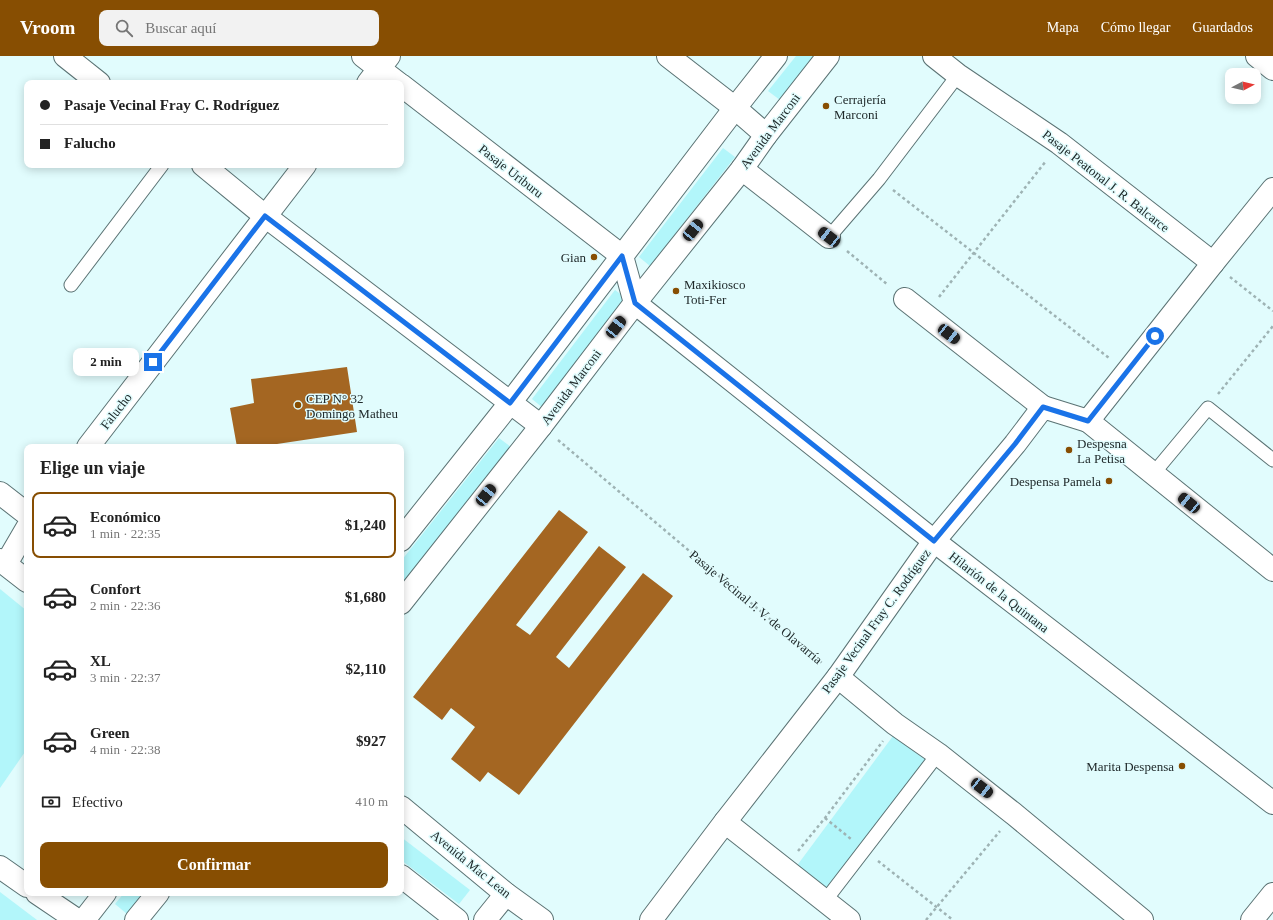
<!DOCTYPE html>
<html lang="es">
<head>
<meta charset="utf-8">
<style>
  :root { --surface:#fff; --page:#f2f2f2; --text:#222; --muted:#767676; --line:#e0e0e0; --accent:#874e02 }
  body { margin:0; font-family:Georgia,serif; background:var(--page); color:var(--text); height:100vh; display:flex; flex-direction:column; font-size:15px; white-space:nowrap }
  * { box-sizing:border-box; margin:0 }
  p { font-size:13px; color:var(--muted) }
  .icon { flex:none; width:22px; height:22px; fill:none; stroke:currentColor; stroke-width:2; stroke-linecap:round; stroke-linejoin:round }
  .map { position:relative; flex:1; overflow:hidden }
  .details { position:absolute; left:24px; top:388px; width:380px; height:452px; display:flex; flex-direction:column; background:var(--surface); border-radius:8px; box-shadow:0 2px 10px #0003 }
  .details>* { flex:none }
  .banner { position:absolute; left:24px; top:24px; width:380px; height:88px; border-radius:8px; box-shadow:0 2px 10px #0003; display:grid; align-content:center; height:88px; padding:0 16px; background:var(--surface) }
  .needle { width:26px; rotate:83deg }
  .fabs { position:absolute; left:1225px; top:12px; display:grid; gap:8px }
  .fabs a { display:grid; place-items:center; width:36px; height:36px; border-radius:8px; background:var(--surface); box-shadow:0 2px 10px #0003; font-size:20px }
  .end { position:absolute; width:18px; height:18px; margin:-9px; border:5px solid #1a73e8; background:#fff; box-shadow:0 0 0 2px #fff }
  .from { border-radius:50% }
  .bubble { position:absolute; height:28px; border-radius:8px; background:var(--surface); box-shadow:0 2px 10px #0003; font-size:13px; font-weight:600; line-height:28px; text-align:center }
  .car { position:absolute; width:12px; height:24px; margin:-12px -6px; border-radius:5px; box-shadow:0 0 3px 1px #0007; background:linear-gradient(#222 24%,#8ab4d8 0 40%,#222 0 76%,#8ab4d8 0 86%,#222 0) }
  .banner b { display:flex; align-items:center; gap:14px; height:38px; font-size:15px }
  .banner b+b { border-top:1px solid var(--line) }
  .banner i { width:10px; height:10px; background:var(--text) }
  ul { padding:0; list-style:none }
  li { display:flex; align-items:center; gap:12px; height:66px; margin:0 8px 6px; padding:0 8px; border:2px solid transparent; border-radius:8px }
  li div { flex:1 }
  li b { display:block; font-size:15px }
  li em { font-style:normal; font-weight:600 }
  li.active { border-color:var(--accent) }
  li>.icon { width:36px; height:36px; stroke-width:1.5 }
  h2 { padding:0 16px; font-size:18px; line-height:48px }
  .pay { display:flex; align-items:center; gap:10px; height:44px; padding:0 16px; font-size:15px }
  .pay p { margin-inline-start:auto }
  .button { display:flex; gap:8px; margin-top:auto; padding:8px 16px }
  .button a { flex:1; height:46px; border-radius:8px; background:var(--accent); color:#fff; font-size:16px; font-weight:600; line-height:46px; text-align:center }
  header { display:flex; align-items:center; gap:24px; box-sizing:border-box; height:56px; padding:0 20px; background:var(--accent); color:#fff }
  header strong { font-size:19px }
  nav { display:flex; gap:22px; margin-inline-start:auto; font-size:14px }
  .search { width:280px; height:36px; background:var(--page); display:flex; align-items:center; gap:10px; box-sizing:border-box; padding:0 14px; border-radius:8px; color:var(--muted); font-size:15px }
  .map>svg:first-child { display:block }
  .green { fill:#b2f6fa }
  .building { fill:#a46622 }
  .lines { fill:none; stroke-linecap:round; stroke-linejoin:round }
  .service-casing { stroke:#5b7374; stroke-width:15 }
  .minor-casing { stroke:#5b7374; stroke-width:24 }
  .secondary-casing { stroke:#5b7374; stroke-width:24 }
  .path { stroke:#9eb3b4; stroke-width:2.5; stroke-dasharray:3 3; stroke-linecap:butt }
  .service { stroke:#fff; stroke-width:13 }
  .minor { stroke:#fff; stroke-width:22 }
  .secondary { stroke:#fff; stroke-width:22 }
  .route { stroke:#1a73e8; stroke-width:5 }
  .poi-dot { fill:#874e02; stroke:#e1fcfd; stroke-width:1.5 }
  .labels { text-anchor:middle; dominant-baseline:central; stroke-width:3; stroke-linejoin:round; paint-order:stroke }
  .poi-label { font-size:13px; fill:#202a2b; stroke:#e1fcfd; text-anchor:start }
  .street-label { font-size:13px; fill:#202a2b; stroke:#e1fcfd }
</style>
</head>
<body>
<header>
<strong>Vroom</strong>
<div class="search"><svg class="icon" aria-label="search" viewBox="0 0 24 24"><circle cx="10" cy="10" r="6"/><path d="M15 15l6 6"/></svg>Buscar aquí</div>
<nav><a>Mapa</a><a>Cómo llegar</a><a>Guardados</a></nav>
</header>
<div class="map">
<svg width="1273" height="864" viewBox="0 0 1273 864">
  <rect width="100%" height="100%" fill="#e1fcfd"/>
  <g class="green">
    <polygon points="796,0 814,0 780,44 768,35"/>
    <polygon points="723,92 735,101 650,210 639,201"/>
    <polygon points="615,234 627,243 543,352 532,343"/>
    <polygon points="499,382 511,391 401,529 401,505"/>
    <polygon points="0,533 27,555 27,693 0,732"/>
    <polygon points="893,680 927,705 827,841 793,815"/>
    <polygon points="401,781 470,834 459,848 401,804"/>
    <polygon points="0,836 37,864 0,864"/>
    <polygon points="124,837 144,837 127,858 115,848"/>
  </g>
  <g class="building">
    <polygon points="347,311 357,376 257,391 237,391 230,352 254,347 251,323"/>
    <polygon points="559,454 588,476 516,569 530,579 599,490 626,511 556,601 569,612 643,517 673,540 519,739 488,716 480,726 451,703 475,671 451,652 442,664 413,641"/>
  </g>
  <g class="lines">
    <g class="service-casing">
      <g id="service">
        <polyline points="829,181 879,123 958,19"/>
        <polyline points="71,229 162,109"/>
        <polyline points="1153,418 1208,352 1273,404"/>
        <polyline points="825,845 938,698"/>
      </g>
    </g>
    <g class="minor-casing">
      <g id="minor">
        <polyline points="65,0 99,27"/>
        <polyline points="363,0 398,27"/>
        <polyline points="668,0 735,52 766,79"/>
        <polyline points="934,0 958,19 1059,87 1213,207"/>
        <polyline points="1257,0 1273,13"/>
        <polyline points="368,27 389,0"/>
        <polyline points="401,29 622,200 635,247 934,485 1273,747"/>
        <polyline points="203,109 265,160 541,370"/>
        <polyline points="742,113 829,181"/>
        <polyline points="905,243 1043,351"/>
        <polyline points="1088,365 1273,514"/>
        <polyline points="88,391 305,109"/>
        <polyline points="838,621 895,668 938,698 1014,758 1142,864"/>
        <polyline points="725,766 849,864"/>
        <polyline points="0,811 27,830"/>
        <polyline points="37,837 77,864"/>
        <polyline points="485,864 506,838"/>
        <polyline points="651,864 725,766 838,621 934,485 1015,388 1043,351 1088,365 1213,207 1273,133"/>
        <polyline points="1252,864 1273,838"/>
      </g>
    </g>
    <g class="secondary-casing">
      <g id="secondary">
        <polyline points="0,437 27,458"/>
        <polyline points="401,484 510,347 735,52 776,0"/>
        <polyline points="0,504 27,525"/>
        <polyline points="6,508 27,472"/>
        <polyline points="401,547 541,370 635,247 742,113 766,79 828,0"/>
        <polyline points="401,751 506,838 542,864"/>
        <polyline points="401,820 457,864"/>
        <polyline points="84,864 105,837"/>
        <polyline points="136,864 158,837"/>
      </g>
    </g>
    <g class="path">
      <polyline points="893,134 1109,302"/>
      <polyline points="847,195 888,229"/>
      <polyline points="1230,221 1273,255"/>
      <polyline points="939,241 1046,105"/>
      <polyline points="1218,338 1273,270"/>
      <polyline points="558,384 822,607"/>
      <polyline points="825,762 851,783"/>
      <polyline points="798,795 825,762 883,685"/>
      <polyline points="878,805 953,864"/>
      <polyline points="926,864 1000,775"/>
    </g>
    <use href="#service" class="service"/>
    <use href="#minor" class="minor"/>
    <use href="#secondary" class="secondary"/>
  </g>
  <g class="lines">
    <polyline class="route" points="153,306 265,160 510,347 622,200 635,247 934,485 1015,388 1043,351 1088,365 1155,280"/>
  </g>
  <g class="poi-dot">
    <circle cx="826" cy="50" r="4"/>
    <circle cx="594" cy="201" r="4"/>
    <circle cx="676" cy="235" r="4"/>
    <circle cx="298" cy="349" r="4"/>
    <circle cx="1069" cy="394" r="4"/>
    <circle cx="1109" cy="425" r="4"/>
    <circle cx="1182" cy="710" r="4"/>
  </g>
  <g class="labels">
    <g class="poi-label">
      <text x="834" y="43">Cerrajería<tspan x="834" dy="15">Marconi</tspan></text>
      <text x="586" y="201" text-anchor="end">Gian</text>
      <text x="684" y="228">Maxikiosco<tspan x="684" dy="15">Toti-Fer</tspan></text>
      <text x="306" y="342">CEP N° 32<tspan x="306" dy="15">Domingo Matheu</tspan></text>
      <text x="1077" y="387">Despesna<tspan x="1077" dy="15">La Petisa</tspan></text>
      <text x="1101" y="425" text-anchor="end">Despensa Pamela</text>
      <text x="1174" y="710" text-anchor="end">Marita Despensa</text>
    </g>
    <g class="street-label">
      <text transform="translate(770 75) rotate(-53)">Avenida Marconi</text>
      <text transform="translate(511 115) rotate(38)">Pasaje Uriburu</text>
      <text transform="translate(1106 125) rotate(38)">Pasaje Peatonal J. R. Balcarce</text>
      <text transform="translate(571 331) rotate(-53)">Avenida Marconi</text>
      <text transform="translate(116 355) rotate(-52)">Falucho</text>
      <text transform="translate(999 536) rotate(38)">Hilarión de la Quintana</text>
      <text transform="translate(756 551) rotate(40)">Pasaje Vecinal J. V. de Olavarría</text>
      <text transform="translate(876 565) rotate(-54)">Pasaje Vecinal Fray C. Rodríguez</text>
      <text transform="translate(471 808) rotate(39)">Avenida Mac Lean</text>
    </g>
  </g>
</svg>
<div class="fabs">
<a><svg class="needle" viewBox="-14 -14 28 28"><path d="M0-13l5 13h-10z" fill="#e53935"/><path d="M0 13l5-13h-10z" fill="#767676"/></svg></a>
</div>
<i class="end from" style="left:1155px;top:280px"></i>
<i class="end" style="left:153px;top:306px"></i>
<div class="bubble" style="left:73px;top:292px;width:66px">2 min</div>
<i class="car" style="left:693px;top:174px;rotate:39deg"></i>
<i class="car" style="left:829px;top:181px;rotate:308deg"></i>
<i class="car" style="left:616px;top:271px;rotate:38deg"></i>
<i class="car" style="left:949px;top:278px;rotate:128deg"></i>
<i class="car" style="left:486px;top:439px;rotate:39deg"></i>
<i class="car" style="left:1189px;top:447px;rotate:309deg"></i>
<i class="car" style="left:982px;top:732px;rotate:128deg"></i>
<div class="banner">
<b><i class="from"></i>Pasaje Vecinal Fray C. Rodríguez</b>
<b><i></i>Falucho</b>
</div>
<section class="details">
<h2>Elige un viaje</h2>
<ul>
<li class="active"><svg class="icon" aria-label="car" viewBox="0 0 24 24"><path d="M5 17H2v-5l4-1 3-4h7l3 4 3 1v5h-3M9 17h6M6 11h13"/><circle cx="7" cy="17" r="2"/><circle cx="17" cy="17" r="2"/></svg><div><b>Económico</b><p>1 min · 22:35</p></div><em>$1,240</em></li>
<li><svg class="icon" aria-label="car" viewBox="0 0 24 24"><path d="M5 17H2v-5l4-1 3-4h7l3 4 3 1v5h-3M9 17h6M6 11h13"/><circle cx="7" cy="17" r="2"/><circle cx="17" cy="17" r="2"/></svg><div><b>Confort</b><p>2 min · 22:36</p></div><em>$1,680</em></li>
<li><svg class="icon" aria-label="car" viewBox="0 0 24 24"><path d="M5 17H2v-5l4-1 3-4h7l3 4 3 1v5h-3M9 17h6M6 11h13"/><circle cx="7" cy="17" r="2"/><circle cx="17" cy="17" r="2"/></svg><div><b>XL</b><p>3 min · 22:37</p></div><em>$2,110</em></li>
<li><svg class="icon" aria-label="car" viewBox="0 0 24 24"><path d="M5 17H2v-5l4-1 3-4h7l3 4 3 1v5h-3M9 17h6M6 11h13"/><circle cx="7" cy="17" r="2"/><circle cx="17" cy="17" r="2"/></svg><div><b>Green</b><p>4 min · 22:38</p></div><em>$927</em></li>
</ul>
<div class="pay"><svg class="icon" aria-label="cash" viewBox="0 0 24 24"><path d="M3 7h18v10H3z"/><circle cx="12" cy="12" r="2"/></svg>Efectivo<p>410 m</p></div>
<div class="button"><a>Confirmar</a></div>
</section>
</div>
</body>
</html>
